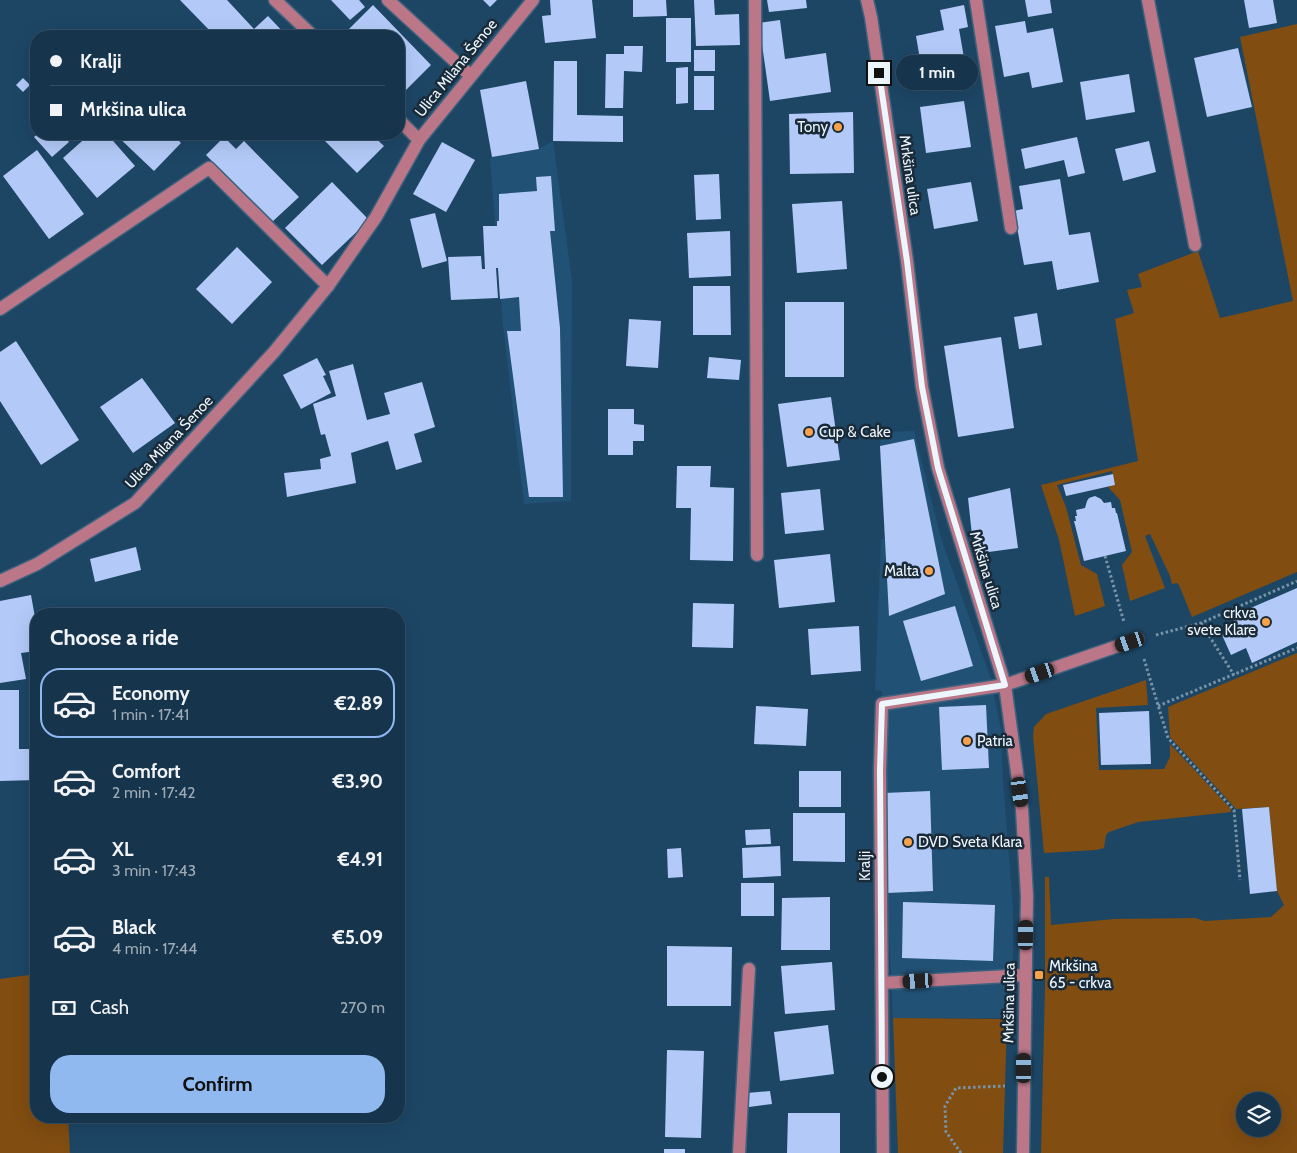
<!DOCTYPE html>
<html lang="en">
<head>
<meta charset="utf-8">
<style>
  :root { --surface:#16344c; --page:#1f3c53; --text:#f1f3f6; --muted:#9eaab5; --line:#354f64; --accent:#90b9f0 }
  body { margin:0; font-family:Cabin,sans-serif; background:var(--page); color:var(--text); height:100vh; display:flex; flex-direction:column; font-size:19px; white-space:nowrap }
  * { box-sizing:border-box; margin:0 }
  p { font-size:16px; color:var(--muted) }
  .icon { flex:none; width:28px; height:28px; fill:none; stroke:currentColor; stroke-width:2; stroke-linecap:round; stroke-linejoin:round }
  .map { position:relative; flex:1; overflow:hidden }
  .sheet { position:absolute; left:30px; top:608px; width:375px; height:515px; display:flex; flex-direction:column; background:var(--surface); border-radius:20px; box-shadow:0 5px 20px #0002,0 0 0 1px var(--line) }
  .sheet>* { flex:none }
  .guide { position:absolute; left:30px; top:30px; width:375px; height:110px; border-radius:20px; box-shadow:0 5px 20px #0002,0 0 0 1px var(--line); display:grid; align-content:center; height:110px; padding:0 20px; background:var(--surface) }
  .tools { position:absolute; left:1236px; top:1092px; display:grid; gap:10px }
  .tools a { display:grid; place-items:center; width:45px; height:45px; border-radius:50%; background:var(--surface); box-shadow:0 5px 20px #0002,0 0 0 1px var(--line); font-size:25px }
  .end { position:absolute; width:22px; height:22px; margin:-11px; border:6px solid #edf6fd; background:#111; box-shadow:0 0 0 2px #111 }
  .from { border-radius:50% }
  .bubble { position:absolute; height:35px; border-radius:18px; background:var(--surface); box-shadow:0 5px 20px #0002,0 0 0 1px var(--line); font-size:16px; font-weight:700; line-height:35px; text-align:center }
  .car { position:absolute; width:15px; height:30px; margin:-15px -8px; border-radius:6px; box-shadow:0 0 4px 1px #0007; background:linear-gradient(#222 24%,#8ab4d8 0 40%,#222 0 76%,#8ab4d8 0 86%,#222 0) }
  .guide b { display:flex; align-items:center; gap:18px; height:48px; font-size:19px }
  .guide b+b { border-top:1px solid var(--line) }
  .guide i { width:12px; height:12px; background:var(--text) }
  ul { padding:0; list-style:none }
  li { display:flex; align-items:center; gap:15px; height:70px; margin:0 10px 8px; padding:0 10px; border:2px solid transparent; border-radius:20px }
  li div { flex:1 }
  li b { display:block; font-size:19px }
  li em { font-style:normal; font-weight:700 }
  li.active { border-color:var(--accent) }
  li>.icon { width:45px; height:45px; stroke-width:1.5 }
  h2 { padding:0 20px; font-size:22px; line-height:60px }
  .pay { display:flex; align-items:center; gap:12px; height:55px; padding:0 20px; font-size:19px }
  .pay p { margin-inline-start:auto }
  .action { display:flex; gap:10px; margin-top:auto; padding:10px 20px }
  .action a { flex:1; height:58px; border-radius:20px; background:var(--accent); color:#111; font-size:20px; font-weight:700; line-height:58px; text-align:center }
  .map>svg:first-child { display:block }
  .built { fill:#215175 }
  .green { fill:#814d11; fill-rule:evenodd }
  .building { fill:#b3caf8 }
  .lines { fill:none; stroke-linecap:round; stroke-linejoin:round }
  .minor-casing { stroke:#3e627d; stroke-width:15 }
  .path { stroke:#7893a8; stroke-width:3; stroke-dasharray:2.5 2.5; stroke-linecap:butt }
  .minor { stroke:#b78; stroke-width:12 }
  .route { stroke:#edf6fd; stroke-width:6 }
  .poi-dot { fill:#f7a148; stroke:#192b39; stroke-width:2 }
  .labels { text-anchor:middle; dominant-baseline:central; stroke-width:5; stroke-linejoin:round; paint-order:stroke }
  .street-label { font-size:15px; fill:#edf6fd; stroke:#192b39 }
  .poi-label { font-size:15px; fill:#edf6fd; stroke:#192b39; text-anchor:start }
</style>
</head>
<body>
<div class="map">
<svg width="1297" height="1153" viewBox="0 0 1297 1153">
  <rect width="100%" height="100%" fill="#1d4665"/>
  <g class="built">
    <polygon points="553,141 572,281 571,501 524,504 503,325 490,158 539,149"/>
    <polygon points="914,431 941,538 990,676 1001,729 1003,780 1013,909 1013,1018 893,1018 887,893 882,691 875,690 881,539 885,539 880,446 881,432"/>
  </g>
  <g class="green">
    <polygon points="1297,24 1297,572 1192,617 1179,585 1177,583 1172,584 1170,576 1150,534 1145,536 1165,588 1130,601 1122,565 1132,552 1120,500 1108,487 1115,485 1112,471 1057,485 1066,507 1081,565 1097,574 1105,606 1075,616 1059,540 1041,485 1138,461 1115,319 1134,313 1127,290 1142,287 1138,274 1198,251 1220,318 1293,301 1240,37"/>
    <path d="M1297 653V1153H1041L1045 987V877H1049L1051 925 1114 919 1195 918 1205 921 1271 917 1284 905 1277 891 1269 807 1236 809 1170 737 1168 707ZM1245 1101H1272V1129H1245Z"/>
    <polygon points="1146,680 1148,705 1096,708 1099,770 1164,769 1170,757 1170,744 1231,809 1231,812 1138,822 1109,832 1106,835 1104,848 1096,850 1044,853 1033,736 1034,727 1046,714"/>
    <polygon points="36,974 36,1116 68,1116 70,1153 0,1153 0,979"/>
    <polygon points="893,1018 1007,1019 1003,1153 898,1153"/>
  </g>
  <g class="building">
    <polygon points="180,0 227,0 254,29 268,16 287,36 215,36"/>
    <polygon points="331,0 359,0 365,7 350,20"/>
    <polygon points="483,0 497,0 490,7"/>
    <polygon points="550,0 592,0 596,38 545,43 542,16 551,15"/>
    <polygon points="633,0 666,0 667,16 633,17"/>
    <polygon points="694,0 714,0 715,15 739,14 740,45 696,46"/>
    <polygon points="767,0 806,0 807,8 769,12"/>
    <polygon points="1025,0 1050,0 1052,13 1028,17"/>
    <polygon points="1244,0 1273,0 1277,23 1249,28"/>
    <polygon points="373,5 431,65 402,94 399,91 399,36 345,36 343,35"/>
    <polygon points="964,5 968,27 959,29 967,75 924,83 916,36 944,30 940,10"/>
    <rect x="666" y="18" width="25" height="44"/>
    <polygon points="780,20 785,59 826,53 831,92 770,101 759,23"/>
    <polygon points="1025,21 1027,33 1053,28 1063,82 1032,88 1029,72 1004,77 995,26"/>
    <polygon points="624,46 643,46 642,72 624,71 623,108 605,108 606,54 624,54"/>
    <polygon points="1238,48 1252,107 1207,117 1194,58"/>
    <rect x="694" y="50" width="21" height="21"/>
    <polygon points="554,61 577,61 577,115 623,116 623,142 553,141"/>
    <polygon points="688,67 688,103 676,104 676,68"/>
    <polygon points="1129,74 1135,112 1086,120 1080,82"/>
    <rect x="694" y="76" width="20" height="34"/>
    <polygon points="23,78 30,85 23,92 16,85"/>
    <polygon points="526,81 539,149 492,157 480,90"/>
    <polygon points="964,101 971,147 926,153 920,107"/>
    <polygon points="853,112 854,173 790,174 789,114"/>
    <polygon points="38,134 62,134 69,142 52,157 34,137"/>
    <polygon points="90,134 107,134 135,166 97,198 63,158"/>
    <polygon points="115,134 172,134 181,143 154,171"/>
    <polygon points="318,134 371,134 384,146 357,173"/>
    <polygon points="224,137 236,149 244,141 299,197 272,222 206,155"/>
    <polygon points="1077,137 1085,173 1068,177 1064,160 1025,169 1021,149"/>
    <polygon points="1149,141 1156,172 1123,181 1115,149"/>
    <polygon points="442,142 475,160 446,212 413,194"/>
    <polygon points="37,150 84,214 49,239 3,176"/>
    <polygon points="719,174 721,219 696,220 694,175"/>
    <polygon points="551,176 555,231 550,231 560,328 563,497 529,497 507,331 521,331 519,297 500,299 498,268 496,268 498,298 451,300 448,257 481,256 482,269 485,269 483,226 497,226 497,221 499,221 499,194 537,191 536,177"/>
    <polygon points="1060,179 1069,235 1090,232 1099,282 1057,290 1052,261 1024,265 1014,211 1023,209 1019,186"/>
    <polygon points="332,182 369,220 322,265 285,228"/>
    <polygon points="971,182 978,221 934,229 927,189"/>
    <polygon points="842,201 847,269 797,273 792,204"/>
    <polygon points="435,213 447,261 422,268 410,219"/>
    <polygon points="730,231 731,276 689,278 687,233"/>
    <polygon points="237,247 272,282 232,324 196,289"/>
    <polygon points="693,286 730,286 731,335 693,335"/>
    <rect x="785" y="302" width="59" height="75"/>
    <polygon points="1037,313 1042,345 1019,349 1014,317"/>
    <polygon points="629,319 661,321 658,368 626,366"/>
    <polygon points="1001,337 1014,428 958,437 944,346"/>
    <polygon points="16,341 79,440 41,465 0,401 0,352"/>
    <polygon points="709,357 741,360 739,380 707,378"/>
    <polygon points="317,358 326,375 323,376 331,393 301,409 283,375"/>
    <polygon points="353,364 367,420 390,414 384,393 422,382 435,427 414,434 422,462 396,470 388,441 351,453 356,483 287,497 284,473 321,469 320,459 331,456 325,434 321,435 313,404 336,396 329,371"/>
    <polygon points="142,378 175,423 133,453 100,407"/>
    <polygon points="831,397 840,460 787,467 778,404"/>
    <polygon points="608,409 634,409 634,424 644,425 644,441 633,441 633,455 608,455"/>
    <polygon points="914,439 945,594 889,616 880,446"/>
    <polygon points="677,466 711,466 710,487 734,488 733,561 690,560 691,508 676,508"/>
    <polygon points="1113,474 1115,485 1066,496 1063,485"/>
    <polygon points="1010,488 1018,548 974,554 968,498"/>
    <polygon points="820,489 824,530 785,534 781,493"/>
    <polygon points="1095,496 1101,499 1104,503 1111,502 1112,508 1115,508 1116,513 1117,513 1126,551 1084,561 1074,521 1076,521 1075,516 1077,516 1076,510 1085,508 1087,501 1089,498"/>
    <polygon points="136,547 141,570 95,582 90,559"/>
    <polygon points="830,554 835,602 779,608 774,560"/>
    <polygon points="1297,588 1297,642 1252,663 1246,648 1231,655 1222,635 1237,628 1232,616"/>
    <polygon points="31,595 36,623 36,651 21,653 26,679 0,683 0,601"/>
    <polygon points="693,603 734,604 733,648 692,647"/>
    <polygon points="955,606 973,666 921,681 903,621"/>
    <polygon points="859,626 861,671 811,675 808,629"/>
    <polygon points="0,690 19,690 19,749 36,749 36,780 0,781"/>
    <polygon points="986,705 989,768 942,770 939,707"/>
    <polygon points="756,706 808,709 806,746 754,744"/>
    <polygon points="1149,711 1151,764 1101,765 1099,713"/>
    <rect x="799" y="771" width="42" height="36"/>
    <polygon points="930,791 933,891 887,893 884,793"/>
    <polygon points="1269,807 1277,891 1250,894 1242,809"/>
    <polygon points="793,813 845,813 845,862 793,861"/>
    <polygon points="770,829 771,844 746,845 745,830"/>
    <polygon points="780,846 781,876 743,878 742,848"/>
    <polygon points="681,848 683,877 668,878 667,849"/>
    <rect x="741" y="883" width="33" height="33"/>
    <polygon points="830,897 830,950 781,950 782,898"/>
    <polygon points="903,902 995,905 993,961 902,958"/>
    <polygon points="667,946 732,947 731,1006 667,1006"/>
    <polygon points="832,962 835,1010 785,1014 781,966"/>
    <polygon points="828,1025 834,1074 780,1081 774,1032"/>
    <polygon points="667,1050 704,1051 701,1138 665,1137"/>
    <polygon points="770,1091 772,1104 749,1107 747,1093"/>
    <polygon points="788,1113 840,1113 840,1153 787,1153"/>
    <rect x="664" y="1149" width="21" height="4"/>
  </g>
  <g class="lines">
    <g class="minor-casing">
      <g id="minor">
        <polyline points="275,0 313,36"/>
        <polyline points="388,0 471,76"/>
        <polyline points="755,0 757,555"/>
        <polyline points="867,0 871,17 907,261 922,387 938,468 1005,685 1022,809 1027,896 1023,1153"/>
        <polyline points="976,0 1011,228"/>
        <polyline points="1148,0 1195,245"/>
        <polyline points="399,120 419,140"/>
        <polyline points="0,309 209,168 328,286"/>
        <polyline points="0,581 37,564 135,503 274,352 328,286 376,217 419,140 533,0"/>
        <polyline points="882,983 1026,975"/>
        <polyline points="739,1153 749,969"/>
        <polyline points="883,1153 880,770 882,704 1005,685 1138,639"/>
      </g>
    </g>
    <g class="path">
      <polyline points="1105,556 1124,622"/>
      <polyline points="1201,623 1234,675"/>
      <polyline points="1156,635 1201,623 1297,581"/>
      <polyline points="1144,659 1168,738 1234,810 1240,880"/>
      <polyline points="1158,706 1297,648"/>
      <polyline points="961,1153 946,1132 945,1106 956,1088 1005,1086"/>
    </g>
    <use href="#minor" class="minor"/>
  </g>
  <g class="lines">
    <polyline class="route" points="879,73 907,261 922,387 938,468 1005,685 882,704 880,770 882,1077"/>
  </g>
  <g class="poi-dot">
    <circle cx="838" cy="127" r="5"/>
    <circle cx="809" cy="432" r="5"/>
    <circle cx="929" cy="571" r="5"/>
    <circle cx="1266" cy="622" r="5"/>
    <circle cx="967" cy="741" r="5"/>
    <circle cx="908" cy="842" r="5"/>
    <rect x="1034" y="970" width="10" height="10" rx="2.5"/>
  </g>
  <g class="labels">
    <g class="street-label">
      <text transform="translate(456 68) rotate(-51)">Ulica Milana Šenoe</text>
      <text transform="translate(910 175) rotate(82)">Mrkšina ulica</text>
      <text transform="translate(169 442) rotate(-47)">Ulica Milana Šenoe</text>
      <text transform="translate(986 570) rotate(73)">Mrkšina ulica</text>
      <text transform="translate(865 866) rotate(-90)">Kralji</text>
      <text transform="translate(1009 1003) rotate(-89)">Mrkšina ulica</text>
    </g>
    <g class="poi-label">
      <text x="828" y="127" text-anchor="end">Tony</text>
      <text x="819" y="432">Cup &amp; Cake</text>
      <text x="919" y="571" text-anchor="end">Malta</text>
      <text x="1256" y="613" text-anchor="end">crkva<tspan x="1256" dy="17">svete Klare</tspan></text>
      <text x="977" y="741">Patria</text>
      <text x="918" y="842">DVD Sveta Klara</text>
      <text x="1049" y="966">Mrkšina<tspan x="1049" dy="17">65 - crkva</tspan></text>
    </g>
  </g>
</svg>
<div class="tools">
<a><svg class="icon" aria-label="layers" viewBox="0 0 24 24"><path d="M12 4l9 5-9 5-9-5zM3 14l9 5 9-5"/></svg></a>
</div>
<i class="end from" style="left:882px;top:1077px"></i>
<i class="end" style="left:879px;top:73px"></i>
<div class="bubble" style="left:896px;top:55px;width:82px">1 min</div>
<i class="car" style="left:1130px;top:642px;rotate:251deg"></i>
<i class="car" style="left:1040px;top:673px;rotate:251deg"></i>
<i class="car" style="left:1020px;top:792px;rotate:172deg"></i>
<i class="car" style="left:1026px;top:935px;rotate:1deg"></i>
<i class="car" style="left:918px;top:981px;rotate:267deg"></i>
<i class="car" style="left:1024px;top:1068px;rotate:0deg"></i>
<div class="guide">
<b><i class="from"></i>Kralji</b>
<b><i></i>Mrkšina ulica</b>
</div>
<section class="sheet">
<h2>Choose a ride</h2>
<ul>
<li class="active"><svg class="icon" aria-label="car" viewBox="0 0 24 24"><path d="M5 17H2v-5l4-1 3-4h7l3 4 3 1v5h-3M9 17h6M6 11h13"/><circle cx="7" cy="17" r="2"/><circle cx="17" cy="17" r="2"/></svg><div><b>Economy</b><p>1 min · 17:41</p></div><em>€2.89</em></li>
<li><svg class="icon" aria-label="car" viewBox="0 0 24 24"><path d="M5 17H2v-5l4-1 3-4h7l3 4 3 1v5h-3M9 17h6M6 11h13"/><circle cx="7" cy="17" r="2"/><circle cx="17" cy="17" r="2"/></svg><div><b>Comfort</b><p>2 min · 17:42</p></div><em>€3.90</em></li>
<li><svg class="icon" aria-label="car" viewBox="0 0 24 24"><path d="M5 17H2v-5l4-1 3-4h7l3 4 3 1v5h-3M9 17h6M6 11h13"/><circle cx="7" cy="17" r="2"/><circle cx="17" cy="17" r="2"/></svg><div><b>XL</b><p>3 min · 17:43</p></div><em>€4.91</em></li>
<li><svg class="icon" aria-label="car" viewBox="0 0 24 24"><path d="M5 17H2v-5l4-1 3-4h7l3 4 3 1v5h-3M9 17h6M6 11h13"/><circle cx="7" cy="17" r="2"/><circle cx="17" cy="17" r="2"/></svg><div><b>Black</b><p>4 min · 17:44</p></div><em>€5.09</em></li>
</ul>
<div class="pay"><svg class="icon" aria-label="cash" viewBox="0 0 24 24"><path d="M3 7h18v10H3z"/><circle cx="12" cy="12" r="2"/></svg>Cash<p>270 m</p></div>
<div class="action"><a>Confirm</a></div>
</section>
</div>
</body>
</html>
